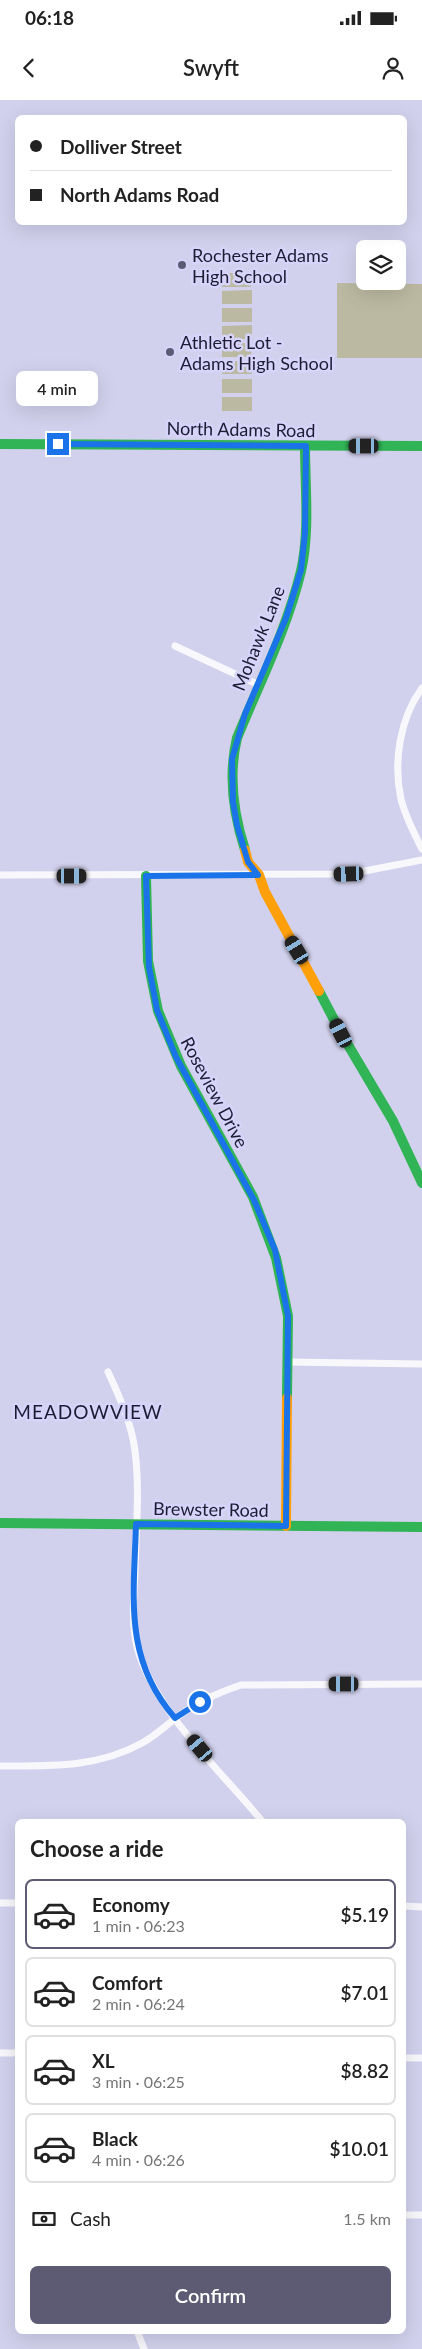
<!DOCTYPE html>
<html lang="en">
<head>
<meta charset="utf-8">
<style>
  :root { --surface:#fff; --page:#f2f2f2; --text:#222; --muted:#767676; --line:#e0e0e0; --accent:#5d5b74 }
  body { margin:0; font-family:Lato,sans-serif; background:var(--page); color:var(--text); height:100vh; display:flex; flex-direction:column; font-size:19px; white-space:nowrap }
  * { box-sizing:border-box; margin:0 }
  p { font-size:16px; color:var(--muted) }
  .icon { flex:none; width:28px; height:28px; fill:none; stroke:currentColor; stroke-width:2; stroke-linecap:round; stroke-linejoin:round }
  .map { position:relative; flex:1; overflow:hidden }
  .side { position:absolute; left:15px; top:1719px; width:391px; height:515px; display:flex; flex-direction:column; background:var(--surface); border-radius:8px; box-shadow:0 5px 20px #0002 }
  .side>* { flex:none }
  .banner { position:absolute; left:15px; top:15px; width:392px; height:110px; border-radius:8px; box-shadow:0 5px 20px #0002; display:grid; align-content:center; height:110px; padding:0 15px; background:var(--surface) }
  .fabs { position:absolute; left:356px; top:140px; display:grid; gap:10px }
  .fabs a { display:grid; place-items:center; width:50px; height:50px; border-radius:8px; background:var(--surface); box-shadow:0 5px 20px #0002; font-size:25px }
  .end { position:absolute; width:22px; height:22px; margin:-11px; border:6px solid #1a73e8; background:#fff; box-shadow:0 0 0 2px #fff }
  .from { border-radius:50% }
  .bubble { position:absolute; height:35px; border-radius:8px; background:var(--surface); box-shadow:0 5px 20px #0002; font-size:16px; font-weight:600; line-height:35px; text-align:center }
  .car { position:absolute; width:15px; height:30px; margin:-15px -8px; border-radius:6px; box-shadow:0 0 4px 1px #0007; background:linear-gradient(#222 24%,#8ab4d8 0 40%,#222 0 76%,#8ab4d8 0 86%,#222 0) }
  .banner b { display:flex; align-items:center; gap:18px; height:48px; font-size:19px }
  .banner b+b { border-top:1px solid var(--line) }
  .banner i { width:12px; height:12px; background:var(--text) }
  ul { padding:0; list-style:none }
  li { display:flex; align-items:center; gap:15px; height:70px; margin:0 10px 8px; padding:0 5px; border:2px solid var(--line); border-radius:8px }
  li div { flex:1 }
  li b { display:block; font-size:19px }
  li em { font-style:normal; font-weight:600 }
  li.active { border-color:var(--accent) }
  li>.icon { width:45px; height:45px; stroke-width:1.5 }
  h2 { padding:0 15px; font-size:22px; line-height:60px }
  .pay { display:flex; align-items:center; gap:12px; height:55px; padding:0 15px; font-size:19px }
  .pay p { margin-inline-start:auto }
  .action { display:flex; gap:10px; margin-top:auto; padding:10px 15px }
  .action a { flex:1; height:58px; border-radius:8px; background:var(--accent); color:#fff; font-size:20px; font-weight:600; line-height:58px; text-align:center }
  .status { display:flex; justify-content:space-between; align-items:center; height:35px; padding:0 25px; background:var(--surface); direction:ltr }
  .status svg { height:14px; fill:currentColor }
  header { display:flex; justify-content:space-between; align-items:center; height:65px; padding:0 15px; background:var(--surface); font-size:22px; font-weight:600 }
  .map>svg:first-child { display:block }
  .green { fill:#bbb9a1 }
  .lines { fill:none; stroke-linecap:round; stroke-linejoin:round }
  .street { stroke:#f8f8fc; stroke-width:7 }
  .fast { stroke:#30b455; stroke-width:10 }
  .slow { stroke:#ff9f0a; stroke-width:10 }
  .route { stroke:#1a73e8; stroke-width:6 }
  .poi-dot { fill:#5d5b74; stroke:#d6d4fb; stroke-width:2 }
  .labels { text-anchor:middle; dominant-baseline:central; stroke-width:5; stroke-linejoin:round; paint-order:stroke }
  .poi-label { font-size:18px; fill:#1e1b33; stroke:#d6d4fb; text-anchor:start }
  .street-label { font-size:18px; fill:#1e1b33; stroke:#d6d4fb }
  .neighbourhood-label { font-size:19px; letter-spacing:1px; fill:#1e1b33; stroke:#d6d4fb }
</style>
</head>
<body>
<div class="status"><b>06:18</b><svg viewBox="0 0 49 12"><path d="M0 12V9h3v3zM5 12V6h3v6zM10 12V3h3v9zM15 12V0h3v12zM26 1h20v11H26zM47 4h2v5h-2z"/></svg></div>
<header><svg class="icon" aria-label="back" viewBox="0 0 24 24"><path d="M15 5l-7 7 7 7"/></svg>Swyft<svg class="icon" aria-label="person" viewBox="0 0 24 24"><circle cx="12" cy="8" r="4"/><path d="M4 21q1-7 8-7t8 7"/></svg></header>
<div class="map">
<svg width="422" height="2249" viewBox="0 0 422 2249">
  <rect width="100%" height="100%" fill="#d2d1ed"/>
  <g class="green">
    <rect x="222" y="173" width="29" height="14"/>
    <polygon points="337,183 422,184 422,258 337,258"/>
    <polygon points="252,190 252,204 222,204 222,191"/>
    <rect x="222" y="208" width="30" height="14"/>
    <polygon points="252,225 252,239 222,239 222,226"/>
    <polygon points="222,243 252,243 251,257 222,257"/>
    <rect x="222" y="261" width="30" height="13"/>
    <rect x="222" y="279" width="30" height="14"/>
    <rect x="222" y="297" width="30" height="14"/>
  </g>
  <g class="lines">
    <g class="street">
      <polyline points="175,546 257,584"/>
      <path d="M422 588C400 618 393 662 401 699 405 716 414 733 422 749"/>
      <polyline points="0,775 349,774 422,760"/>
      <polyline points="287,1262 422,1264"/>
      <path d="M108 1272C118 1293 128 1315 133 1339 141 1378 136 1430 135 1471 134 1495 131 1523 137 1547 153 1609 221 1671 262 1721"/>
      <path d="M0 1666C50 1666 97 1668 142 1643 155 1636 164 1627 176 1618 195 1603 217 1593 241 1585L422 1584"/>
      <polyline points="0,1803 18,1803"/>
      <polyline points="404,1806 422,1807"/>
      <polyline points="0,1953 18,1953"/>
      <polyline points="404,1958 422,1958"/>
      <polyline points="404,2115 422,2115"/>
      <polyline points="137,2231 144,2249"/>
    </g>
    <g class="fast">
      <polyline points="0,344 422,346"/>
      <path d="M245 750C233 713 228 676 237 638 259 584 287 529 301 471 310 432 305 386 305 346"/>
      <polyline points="146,776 148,861 158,911 181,966 253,1097 276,1158 288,1216 287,1298"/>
      <polyline points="319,891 341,933 393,1021 422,1083"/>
      <polyline points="0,1423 422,1427"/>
    </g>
    <g class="slow">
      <polyline points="245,750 248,762 259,775 265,792 319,891"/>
      <polyline points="286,1426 287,1298"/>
    </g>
  </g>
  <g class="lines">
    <path class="route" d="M58 344 306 346 305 433 301 470 286 518 245 614 232 659 233 702 237 725 248 762 258 775 146 776 149 867 157 910 176 957 254 1100 275 1150 288 1216 286 1426 136 1424C134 1496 123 1559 175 1618L200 1602"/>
  </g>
  <g class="poi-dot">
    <circle cx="182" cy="165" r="5"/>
    <circle cx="170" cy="252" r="5"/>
  </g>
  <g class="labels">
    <g class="poi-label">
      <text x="192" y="155">Rochester Adams<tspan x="192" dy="21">High School</tspan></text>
      <text x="180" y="242">Athletic Lot -<tspan x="180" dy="21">Adams High School</tspan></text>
    </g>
    <g class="street-label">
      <text transform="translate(241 329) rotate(1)">North Adams Road</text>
      <text transform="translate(258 538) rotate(-68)">Mohawk Lane</text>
      <text transform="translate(215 992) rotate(62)">Roseview Drive</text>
      <text transform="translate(211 1409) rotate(1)">Brewster Road</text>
    </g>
    <g class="neighbourhood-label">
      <text x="88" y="1311">MEADOWVIEW</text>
    </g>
  </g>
</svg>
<div class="fabs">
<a><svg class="icon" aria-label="layers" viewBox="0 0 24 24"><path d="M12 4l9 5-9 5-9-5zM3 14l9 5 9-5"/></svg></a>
</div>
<i class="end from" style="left:200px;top:1602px"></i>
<i class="end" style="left:58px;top:344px"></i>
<div class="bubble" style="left:16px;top:271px;width:82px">4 min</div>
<i class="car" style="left:364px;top:346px;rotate:270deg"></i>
<i class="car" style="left:349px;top:774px;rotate:268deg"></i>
<i class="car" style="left:72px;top:776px;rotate:90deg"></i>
<i class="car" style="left:297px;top:850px;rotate:329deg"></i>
<i class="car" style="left:341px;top:933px;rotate:333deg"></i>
<i class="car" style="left:344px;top:1584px;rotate:270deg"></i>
<i class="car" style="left:200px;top:1648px;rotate:320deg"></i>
<div class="banner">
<b><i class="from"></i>Dolliver Street</b>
<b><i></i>North Adams Road</b>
</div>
<section class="side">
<h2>Choose a ride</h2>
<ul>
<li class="active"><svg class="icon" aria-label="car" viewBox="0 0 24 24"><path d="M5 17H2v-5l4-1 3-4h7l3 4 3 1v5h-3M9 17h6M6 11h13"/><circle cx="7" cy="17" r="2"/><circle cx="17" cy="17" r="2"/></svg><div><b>Economy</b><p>1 min · 06:23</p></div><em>$5.19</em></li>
<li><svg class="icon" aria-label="car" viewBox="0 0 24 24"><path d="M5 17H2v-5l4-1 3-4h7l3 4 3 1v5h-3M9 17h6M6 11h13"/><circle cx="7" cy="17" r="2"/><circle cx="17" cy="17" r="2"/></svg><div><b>Comfort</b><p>2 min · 06:24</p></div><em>$7.01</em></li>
<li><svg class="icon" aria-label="car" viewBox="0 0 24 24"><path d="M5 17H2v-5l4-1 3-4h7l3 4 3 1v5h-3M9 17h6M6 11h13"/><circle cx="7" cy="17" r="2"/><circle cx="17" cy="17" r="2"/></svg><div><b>XL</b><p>3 min · 06:25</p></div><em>$8.82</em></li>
<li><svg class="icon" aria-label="car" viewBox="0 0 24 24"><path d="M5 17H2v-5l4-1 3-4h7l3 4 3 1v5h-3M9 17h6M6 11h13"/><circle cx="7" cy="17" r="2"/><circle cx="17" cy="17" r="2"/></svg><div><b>Black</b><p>4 min · 06:26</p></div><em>$10.01</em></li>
</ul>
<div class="pay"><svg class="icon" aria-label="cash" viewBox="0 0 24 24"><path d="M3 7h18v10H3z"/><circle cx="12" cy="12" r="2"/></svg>Cash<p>1.5 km</p></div>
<div class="action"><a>Confirm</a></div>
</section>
</div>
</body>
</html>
